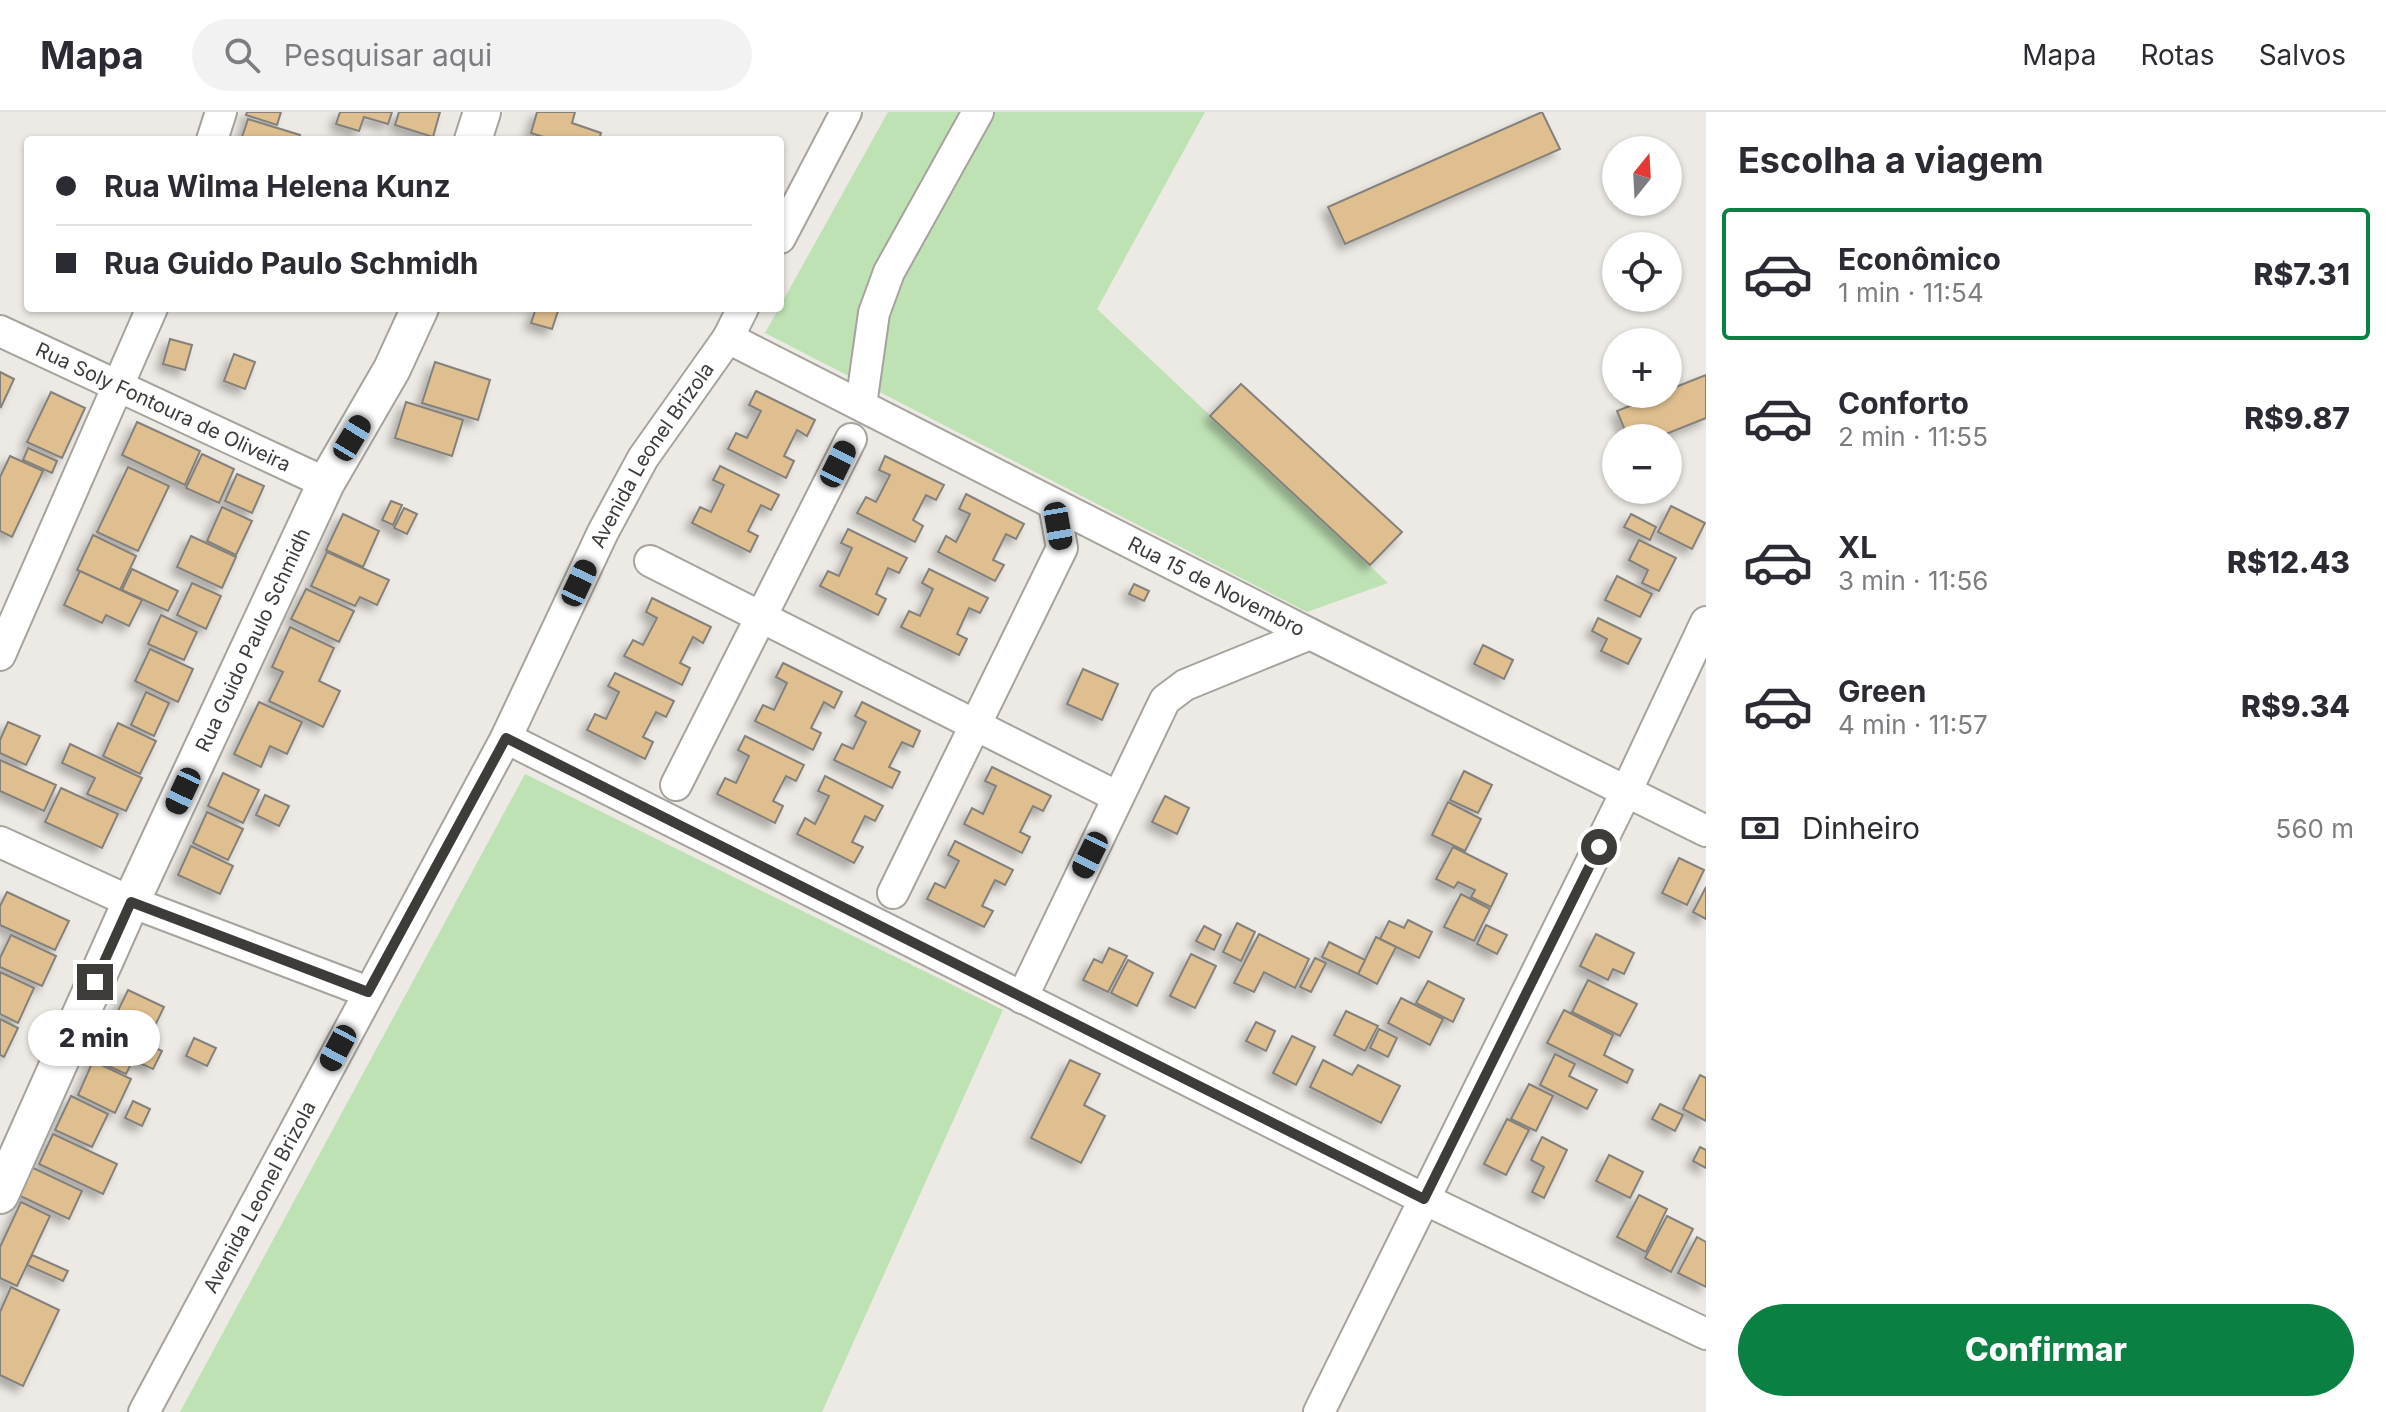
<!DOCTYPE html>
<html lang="pt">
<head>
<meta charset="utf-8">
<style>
  :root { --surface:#fff; --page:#f2f2f3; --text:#2b2b33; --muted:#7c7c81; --line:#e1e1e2; --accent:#0b8043 }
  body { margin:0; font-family:Inter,sans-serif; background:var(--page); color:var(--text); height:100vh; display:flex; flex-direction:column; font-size:30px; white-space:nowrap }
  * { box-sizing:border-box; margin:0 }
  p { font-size:26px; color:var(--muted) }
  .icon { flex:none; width:44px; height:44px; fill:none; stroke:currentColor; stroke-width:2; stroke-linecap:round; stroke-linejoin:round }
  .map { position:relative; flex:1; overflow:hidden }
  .side { display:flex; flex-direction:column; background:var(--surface); width:680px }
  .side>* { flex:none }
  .banner { position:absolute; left:24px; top:24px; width:760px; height:176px; border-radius:8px; box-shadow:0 2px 6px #0004; display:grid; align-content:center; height:176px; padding:0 32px; background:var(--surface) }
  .needle { width:52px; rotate:18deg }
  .controls { position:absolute; left:1602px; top:24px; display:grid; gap:16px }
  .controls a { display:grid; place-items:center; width:80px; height:80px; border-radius:50%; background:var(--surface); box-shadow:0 2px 6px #0004; font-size:40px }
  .end { position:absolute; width:36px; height:36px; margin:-18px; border:10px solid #3d3c39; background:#fff; box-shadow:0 0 0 4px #fff }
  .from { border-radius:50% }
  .bubble { position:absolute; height:56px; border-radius:28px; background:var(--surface); box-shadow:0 2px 6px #0004; font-size:26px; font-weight:800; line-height:56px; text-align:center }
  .car { position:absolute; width:24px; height:48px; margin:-24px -12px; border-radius:10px; box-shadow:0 0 6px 2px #0007; background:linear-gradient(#222 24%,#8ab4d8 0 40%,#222 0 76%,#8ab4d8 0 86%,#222 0) }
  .banner b { display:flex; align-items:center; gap:28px; height:76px; font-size:30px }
  .banner b+b { border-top:2px solid var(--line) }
  .banner i { width:20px; height:20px; background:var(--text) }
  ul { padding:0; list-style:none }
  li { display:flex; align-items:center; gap:24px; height:132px; margin:0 16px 12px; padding:0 16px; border:4px solid transparent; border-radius:8px }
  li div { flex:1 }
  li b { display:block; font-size:30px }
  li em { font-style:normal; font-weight:800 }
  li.selected { border-color:var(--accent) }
  li>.icon { width:72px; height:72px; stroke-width:1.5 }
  h2 { padding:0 32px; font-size:36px; line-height:96px }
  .pay { display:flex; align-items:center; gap:20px; height:88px; padding:0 32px; font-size:30px }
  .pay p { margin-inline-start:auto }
  .action { display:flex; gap:16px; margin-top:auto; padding:16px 32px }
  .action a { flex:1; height:92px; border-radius:48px; background:var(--accent); color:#fff; font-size:32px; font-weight:800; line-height:92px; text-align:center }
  header { display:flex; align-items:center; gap:48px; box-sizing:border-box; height:112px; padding:0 40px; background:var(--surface); border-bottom:2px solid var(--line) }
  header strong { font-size:38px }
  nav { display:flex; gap:44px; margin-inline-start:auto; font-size:28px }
  .search { width:560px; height:72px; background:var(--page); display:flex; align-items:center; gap:20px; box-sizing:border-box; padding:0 28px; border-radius:44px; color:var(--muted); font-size:30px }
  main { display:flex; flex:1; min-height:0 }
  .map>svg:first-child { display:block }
  .green { fill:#bfe2b5 }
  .building { fill:#dfbf8f; stroke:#84817c; stroke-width:2; filter:url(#shadow) }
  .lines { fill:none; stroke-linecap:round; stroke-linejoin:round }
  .minor-casing { stroke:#a6a39d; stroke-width:34 }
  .tertiary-casing { stroke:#a6a39d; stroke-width:40 }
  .minor { stroke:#fff; stroke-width:30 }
  .tertiary { stroke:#fff; stroke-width:36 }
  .route { stroke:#3d3c39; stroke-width:10 }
  .labels { text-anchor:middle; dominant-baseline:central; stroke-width:8; stroke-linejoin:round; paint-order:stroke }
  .street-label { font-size:20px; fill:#3d3c39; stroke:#ede9e4 }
</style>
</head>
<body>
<header>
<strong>Mapa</strong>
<div class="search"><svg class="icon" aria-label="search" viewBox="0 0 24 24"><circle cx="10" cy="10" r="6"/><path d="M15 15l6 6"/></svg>Pesquisar aqui</div>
<nav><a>Mapa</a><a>Rotas</a><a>Salvos</a></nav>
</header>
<main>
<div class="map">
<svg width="1706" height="1300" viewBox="0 0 1706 1300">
  <defs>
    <filter id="shadow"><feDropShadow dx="-6" dy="6" stdDeviation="4" flood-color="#0004"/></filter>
  </defs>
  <rect width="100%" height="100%" fill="#ede9e4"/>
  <g class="green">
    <polygon points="888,0 1205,0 1097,197 1388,471 1307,500 765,221"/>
    <polygon points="525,662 1003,898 822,1300 180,1300"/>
  </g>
  <g class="building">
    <polygon points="247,0 281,0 277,13 246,3"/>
    <polygon points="340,0 392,0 388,12 364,5 359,19 336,12"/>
    <polygon points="399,0 440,0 433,25 395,13"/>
    <polygon points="537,0 575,0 572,11 601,21 599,28 553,28 531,21"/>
    <polygon points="1542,0 1560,37 1345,132 1328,95"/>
    <polygon points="248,7 300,23 298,28 241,28"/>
    <polygon points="536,196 559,196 552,217 531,211"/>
    <polygon points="170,227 192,233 185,258 163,252"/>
    <polygon points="234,242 255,250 245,277 224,269"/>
    <polygon points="435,250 490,268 478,308 422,291"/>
    <polygon points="0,260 14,267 1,295 0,294"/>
    <polygon points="1706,263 1706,306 1656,326 1628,326 1617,299 1659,282 1668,282 1668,278"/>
    <polygon points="1241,272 1402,420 1370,453 1210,304"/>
    <polygon points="756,279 815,308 807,324 797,318 784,344 794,349 786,366 728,337 736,321 747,326 761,299 749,293"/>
    <polygon points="51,280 85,296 62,346 27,330"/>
    <polygon points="406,290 463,308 452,344 395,326"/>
    <polygon points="137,310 200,339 185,373 122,343"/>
    <polygon points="28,336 57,349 52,361 23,348"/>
    <polygon points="202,342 234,357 219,391 186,376"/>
    <polygon points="10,344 43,359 12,425 0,419 0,365"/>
    <polygon points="885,344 944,373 936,388 926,383 913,408 923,414 915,430 857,401 866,385 876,390 890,363 879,358"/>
    <polygon points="720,354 779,383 771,398 761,393 748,419 758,424 750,440 692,411 700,395 711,400 724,373 713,368"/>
    <polygon points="128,355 169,374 138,439 97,420"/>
    <polygon points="237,362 264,374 252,401 225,389"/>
    <polygon points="966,382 1024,412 1016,427 1006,422 993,448 1004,453 995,469 938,440 946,424 956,430 970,402 959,397"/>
    <polygon points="391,389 402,393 393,413 382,408"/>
    <polygon points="1671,394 1705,411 1692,437 1658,420"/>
    <polygon points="222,395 252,409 236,443 207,429"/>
    <polygon points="404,396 417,402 407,422 394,416"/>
    <polygon points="343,402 379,419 363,455 326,438"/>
    <polygon points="1631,402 1656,415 1650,428 1624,415"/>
    <polygon points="848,417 907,446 899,461 888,456 876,482 886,487 878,503 820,474 828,459 839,464 852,436 841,431"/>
    <polygon points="93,423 136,444 120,478 77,458"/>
    <polygon points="191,424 236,445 222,476 177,455"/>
    <polygon points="1639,428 1676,446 1659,479 1642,471 1648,458 1629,448"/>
    <polygon points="327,440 389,468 377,493 360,485 355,494 311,474"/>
    <polygon points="132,457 178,479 168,499 122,478"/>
    <polygon points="929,457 988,486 980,501 969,496 957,522 967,527 959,543 901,515 909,499 920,504 933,477 922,471"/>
    <polygon points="80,459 142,488 129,514 106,503 102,511 64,493"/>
    <polygon points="1617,464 1652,482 1640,505 1605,488"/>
    <polygon points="192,471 221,484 206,517 177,503"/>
    <polygon points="1134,472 1149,479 1144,489 1129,482"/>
    <polygon points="306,477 354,499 339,530 291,507"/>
    <polygon points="652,486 711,515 703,531 693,525 680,551 690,556 682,573 624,544 633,528 643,533 657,506 646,500"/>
    <polygon points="161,503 197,520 184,548 148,532"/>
    <polygon points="1598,506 1641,527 1628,552 1601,539 1607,527 1592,519"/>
    <polygon points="290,515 334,536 319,569 340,579 323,615 269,589 283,560 272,555"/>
    <polygon points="1483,533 1513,548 1504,567 1474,552"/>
    <polygon points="150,537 193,557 178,590 135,569"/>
    <polygon points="783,551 842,580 834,596 824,590 811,616 821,621 813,638 755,609 763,593 774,598 787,571 776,565"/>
    <polygon points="1083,557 1118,572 1102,608 1067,592"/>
    <polygon points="615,561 674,589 666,605 656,600 643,625 653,630 645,647 587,618 595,602 606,607 619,580 608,574"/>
    <polygon points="146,580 169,591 154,624 131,613"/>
    <polygon points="259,590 302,610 287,642 270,634 261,655 234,642"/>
    <polygon points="862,590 920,619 913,635 902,630 889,655 900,660 892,676 834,648 842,632 853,637 866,610 855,604"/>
    <polygon points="8,610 40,624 26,653 0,641 0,628"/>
    <polygon points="118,611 156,629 140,662 103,644"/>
    <polygon points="745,624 804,653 796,669 786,664 773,689 783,694 775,711 717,682 725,666 736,671 749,644 738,638"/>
    <polygon points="70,632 142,666 126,699 87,682 95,666 62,651"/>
    <polygon points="0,648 56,673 44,699 0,679"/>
    <polygon points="992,655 1051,684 1043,699 1033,694 1020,720 1030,725 1022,741 964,712 972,696 983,702 996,674 985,669"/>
    <polygon points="1464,659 1492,673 1478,701 1450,688"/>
    <polygon points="223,661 259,678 243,711 208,694"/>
    <polygon points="825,664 883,694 875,709 865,704 852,730 863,735 854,751 797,722 805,706 815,712 829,684 818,679"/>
    <polygon points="61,676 118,702 102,736 45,710"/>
    <polygon points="265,683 289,694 279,714 256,703"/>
    <polygon points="1165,684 1189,696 1177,722 1152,710"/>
    <polygon points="1448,690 1481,707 1465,739 1432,723"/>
    <polygon points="207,700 243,717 228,748 193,731"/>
    <polygon points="955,729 1013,758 1005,773 995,768 982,794 993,799 984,815 927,787 935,771 945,776 959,749 948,743"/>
    <polygon points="191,734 233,754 220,782 178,763"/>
    <polygon points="1453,735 1507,762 1491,795 1471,785 1475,778 1458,770 1454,776 1436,767"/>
    <polygon points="1679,746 1704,758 1687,793 1662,781"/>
    <polygon points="1706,775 1706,807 1693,800"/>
    <polygon points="7,780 69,809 55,838 0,813 0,794"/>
    <polygon points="1461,782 1490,797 1474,829 1444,815"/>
    <polygon points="1408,808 1432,820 1419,846 1380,827 1389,809 1404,816"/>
    <polygon points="1237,811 1255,820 1241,849 1223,840"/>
    <polygon points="1486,813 1507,823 1497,842 1477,832"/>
    <polygon points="1204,814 1221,823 1214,838 1196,829"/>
    <polygon points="1259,822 1309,847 1295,876 1264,860 1254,880 1234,871"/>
    <polygon points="1596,822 1634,841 1624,862 1613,857 1608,868 1580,854"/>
    <polygon points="11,823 56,844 42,874 0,855 0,846"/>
    <polygon points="1376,825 1396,835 1377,872 1358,862"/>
    <polygon points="1329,830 1365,848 1358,862 1322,845"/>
    <polygon points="1109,836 1127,844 1108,880 1083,868 1094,847 1102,851"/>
    <polygon points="1191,842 1216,854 1195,896 1170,884"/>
    <polygon points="1315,846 1326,851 1311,880 1300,875"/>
    <polygon points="1128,848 1153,861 1137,894 1111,881"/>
    <polygon points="0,860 34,876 18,911 0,902"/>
    <polygon points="1588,868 1637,892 1620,924 1572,900"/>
    <polygon points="1428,869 1464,887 1453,910 1416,891"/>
    <polygon points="128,878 164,895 148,928 112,911"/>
    <polygon points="1401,886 1443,907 1430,933 1388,911"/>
    <polygon points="1564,898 1613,923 1604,943 1633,958 1627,971 1547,931"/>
    <polygon points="1346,899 1378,914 1365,939 1334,923"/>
    <polygon points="0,907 18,916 4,945 0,943"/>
    <polygon points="1256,910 1275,919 1266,939 1246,929"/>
    <polygon points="111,915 162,939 153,957 133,948 126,962 95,948"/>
    <polygon points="1379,917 1397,926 1388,945 1370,936"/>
    <polygon points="1292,924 1315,935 1296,973 1273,961"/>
    <polygon points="194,926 216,936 207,954 186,944"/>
    <polygon points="1555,942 1575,952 1569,964 1597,978 1587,997 1540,973"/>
    <polygon points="1070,948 1100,962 1084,993 1105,1004 1081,1051 1031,1026"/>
    <polygon points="1323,948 1352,963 1358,953 1400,974 1381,1011 1310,975"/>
    <polygon points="93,949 131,967 115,1001 78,983"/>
    <polygon points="1700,963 1706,966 1706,1009 1683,997"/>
    <polygon points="1529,972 1553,984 1536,1019 1511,1007"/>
    <polygon points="71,984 108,1002 92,1035 55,1018"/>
    <polygon points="133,989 150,997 142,1014 125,1006"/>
    <polygon points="1660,992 1683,1003 1675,1019 1652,1007"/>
    <polygon points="1507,1007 1529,1018 1506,1063 1484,1052"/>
    <polygon points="53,1022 117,1052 103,1082 39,1052"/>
    <polygon points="1542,1025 1567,1038 1544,1086 1532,1080 1544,1055 1531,1048"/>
    <polygon points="1700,1035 1706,1038 1706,1056 1693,1049"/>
    <polygon points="1609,1043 1643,1060 1630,1086 1596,1069"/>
    <polygon points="29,1054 82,1079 69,1107 16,1082"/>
    <polygon points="1639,1083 1667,1097 1646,1140 1617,1125"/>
    <polygon points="21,1090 50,1104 17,1174 0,1166 0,1135"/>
    <polygon points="1667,1104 1693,1117 1671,1160 1645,1146"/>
    <polygon points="1697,1125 1706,1130 1706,1175 1678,1161"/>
    <polygon points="32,1143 68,1159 63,1169 27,1153"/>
    <polygon points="11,1175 59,1198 23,1274 0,1263 0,1200"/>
  </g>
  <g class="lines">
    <g class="minor-casing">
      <g id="minor">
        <polyline points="212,28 221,0"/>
        <polyline points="780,126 846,0"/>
        <path id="s1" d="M0 219 326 371"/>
        <path id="s2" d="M728 226 1310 522 1706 719"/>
        <polyline points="861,293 874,201 889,160 978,0"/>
        <polyline points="650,449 1118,685"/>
        <polyline points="0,543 152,196"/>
        <polyline points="506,626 1424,1087 1706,1222"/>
        <polyline points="676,673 851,327"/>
        <polyline points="0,730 131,790 368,880"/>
        <polyline points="893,781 1062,436 1054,392"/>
        <polyline points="1022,886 1165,588 1185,573 1310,522"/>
        <path id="s3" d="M144 1300 506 626 603 420 643 346 728 226 743 196"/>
        <polyline points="1319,1300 1626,680 1706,510"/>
      </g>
    </g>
    <g class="tertiary-casing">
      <g id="tertiary">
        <polyline points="473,28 482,0"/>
        <path id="s4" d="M0 1083 131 790 326 371 392 257 420 196"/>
      </g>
    </g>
    <use href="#minor" class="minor"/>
    <use href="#tertiary" class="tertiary"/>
  </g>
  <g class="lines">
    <polyline class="route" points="95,870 131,790 368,880 506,626 1424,1087 1599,735"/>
  </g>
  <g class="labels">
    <g class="street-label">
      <text stroke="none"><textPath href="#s1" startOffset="180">Rua Soly Fontoura de Oliveira</textPath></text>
      <text stroke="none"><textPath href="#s3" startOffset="1084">Avenida Leonel Brizola</textPath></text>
      <text stroke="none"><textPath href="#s2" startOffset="548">Rua 15 de Novembro</textPath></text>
      <text stroke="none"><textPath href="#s4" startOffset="610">Rua Guido Paulo Schmidh</textPath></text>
      <text stroke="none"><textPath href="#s3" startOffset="244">Avenida Leonel Brizola</textPath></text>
    </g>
  </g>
</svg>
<div class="controls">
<a><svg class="needle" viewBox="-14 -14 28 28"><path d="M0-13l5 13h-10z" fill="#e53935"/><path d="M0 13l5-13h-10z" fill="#7c7c81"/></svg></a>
<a><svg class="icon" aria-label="locate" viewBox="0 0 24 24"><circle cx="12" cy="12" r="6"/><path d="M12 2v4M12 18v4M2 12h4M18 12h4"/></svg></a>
<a>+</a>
<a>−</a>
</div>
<i class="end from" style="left:1599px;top:735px"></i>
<i class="end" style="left:95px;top:870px"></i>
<div class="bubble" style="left:28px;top:898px;width:132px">2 min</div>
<i class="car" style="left:352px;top:326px;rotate:31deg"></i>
<i class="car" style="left:838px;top:352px;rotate:26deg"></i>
<i class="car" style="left:1058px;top:414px;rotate:170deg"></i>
<i class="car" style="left:579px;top:471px;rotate:25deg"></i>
<i class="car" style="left:183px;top:679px;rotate:205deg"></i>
<i class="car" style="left:1090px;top:743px;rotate:206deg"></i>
<i class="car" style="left:338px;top:936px;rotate:208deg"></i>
<div class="banner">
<b><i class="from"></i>Rua Wilma Helena Kunz</b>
<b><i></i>Rua Guido Paulo Schmidh</b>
</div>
</div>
<section class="side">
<h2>Escolha a viagem</h2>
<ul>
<li class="selected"><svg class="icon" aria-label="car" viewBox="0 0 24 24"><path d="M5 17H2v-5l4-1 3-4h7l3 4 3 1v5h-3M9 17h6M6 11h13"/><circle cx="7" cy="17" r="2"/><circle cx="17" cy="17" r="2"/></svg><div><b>Econômico</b><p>1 min · 11:54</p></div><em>R$7.31</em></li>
<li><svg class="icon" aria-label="car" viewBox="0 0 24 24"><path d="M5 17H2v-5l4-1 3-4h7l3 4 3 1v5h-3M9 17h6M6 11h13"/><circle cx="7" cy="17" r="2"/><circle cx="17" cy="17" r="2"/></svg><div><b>Conforto</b><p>2 min · 11:55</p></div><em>R$9.87</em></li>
<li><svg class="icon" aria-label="car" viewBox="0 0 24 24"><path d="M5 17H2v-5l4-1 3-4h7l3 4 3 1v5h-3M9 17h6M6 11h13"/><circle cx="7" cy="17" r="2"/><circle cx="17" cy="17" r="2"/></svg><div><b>XL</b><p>3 min · 11:56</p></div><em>R$12.43</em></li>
<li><svg class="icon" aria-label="car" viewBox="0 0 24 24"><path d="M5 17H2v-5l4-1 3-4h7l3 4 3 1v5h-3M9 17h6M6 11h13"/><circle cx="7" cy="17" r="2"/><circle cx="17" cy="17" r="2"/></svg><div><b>Green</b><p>4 min · 11:57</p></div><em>R$9.34</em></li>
</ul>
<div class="pay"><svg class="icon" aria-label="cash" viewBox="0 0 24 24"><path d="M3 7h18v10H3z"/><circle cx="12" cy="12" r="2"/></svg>Dinheiro<p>560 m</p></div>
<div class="action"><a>Confirmar</a></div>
</section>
</main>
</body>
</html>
